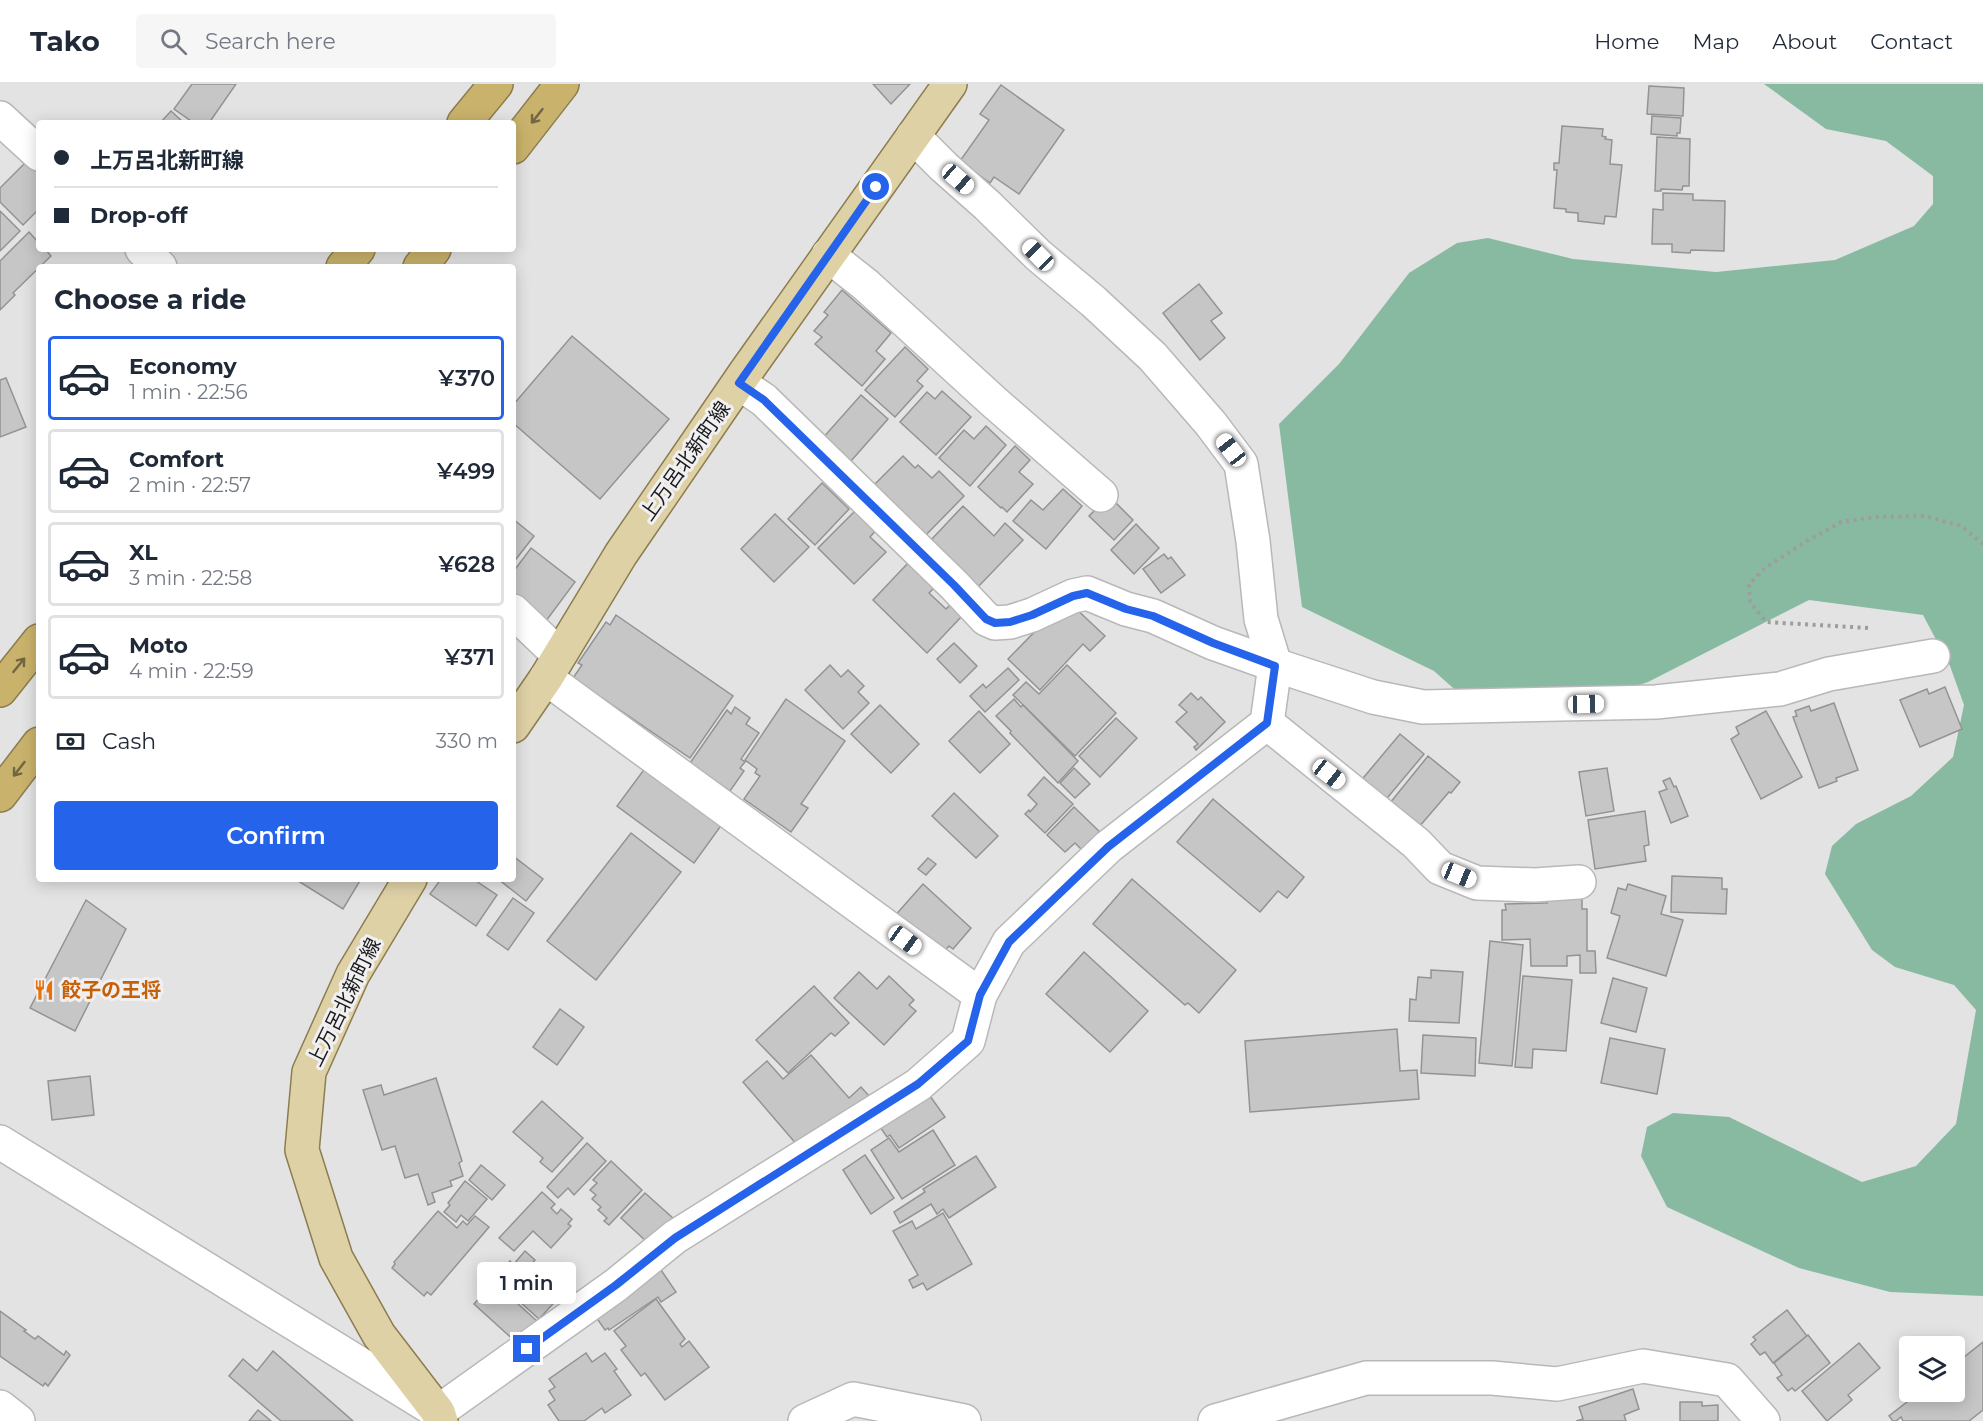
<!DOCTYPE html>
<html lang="en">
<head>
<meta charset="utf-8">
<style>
  :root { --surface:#fff; --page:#f6f6f7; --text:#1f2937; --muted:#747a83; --line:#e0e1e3; --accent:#2563eb }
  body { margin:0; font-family:Montserrat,"Noto Sans JP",sans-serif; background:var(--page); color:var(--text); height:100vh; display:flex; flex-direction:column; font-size:22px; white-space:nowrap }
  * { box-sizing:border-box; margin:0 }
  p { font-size:20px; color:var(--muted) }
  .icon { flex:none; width:33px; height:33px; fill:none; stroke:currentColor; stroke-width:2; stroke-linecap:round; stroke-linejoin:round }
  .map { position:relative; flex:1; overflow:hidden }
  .details { position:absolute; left:36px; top:180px; width:480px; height:618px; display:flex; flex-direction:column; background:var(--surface); border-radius:6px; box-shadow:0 3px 15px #0003 }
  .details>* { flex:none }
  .top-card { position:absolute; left:36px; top:36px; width:480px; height:132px; border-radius:6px; box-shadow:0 3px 15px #0003; display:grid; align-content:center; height:132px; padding:0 18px; background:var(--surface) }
  .fabs { position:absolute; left:1899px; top:1252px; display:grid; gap:12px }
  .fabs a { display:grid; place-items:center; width:66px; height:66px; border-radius:6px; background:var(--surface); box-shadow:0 3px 15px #0003; font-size:30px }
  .end { position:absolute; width:27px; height:27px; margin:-14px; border:8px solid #2563eb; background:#fff; box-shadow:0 0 0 3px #fff }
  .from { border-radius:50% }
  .bubble { position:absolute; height:42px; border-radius:6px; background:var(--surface); box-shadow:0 3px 15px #0003; font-size:20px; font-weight:600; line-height:42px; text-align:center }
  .car { position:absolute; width:18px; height:36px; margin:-18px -9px; border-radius:8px; box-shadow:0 0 4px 2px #0007; background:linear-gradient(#fff 24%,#345 0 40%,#fff 0 76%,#345 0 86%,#fff 0) }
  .top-card b { display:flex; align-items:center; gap:21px; height:57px; font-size:22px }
  .top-card b+b { border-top:2px solid var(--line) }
  .top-card i { width:15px; height:15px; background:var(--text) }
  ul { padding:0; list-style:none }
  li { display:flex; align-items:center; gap:18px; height:84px; margin:0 12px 9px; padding:0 6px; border:3px solid var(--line); border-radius:6px }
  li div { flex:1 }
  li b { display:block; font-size:22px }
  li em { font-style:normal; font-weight:600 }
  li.on { border-color:var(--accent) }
  li>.icon { width:54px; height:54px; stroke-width:1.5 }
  h2 { padding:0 18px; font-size:27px; line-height:72px }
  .pay { display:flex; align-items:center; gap:15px; height:66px; padding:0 18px; font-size:22px }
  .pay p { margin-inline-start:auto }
  .button { display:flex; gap:12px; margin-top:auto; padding:12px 18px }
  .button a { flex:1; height:69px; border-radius:6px; background:var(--accent); color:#fff; font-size:24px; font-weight:600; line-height:69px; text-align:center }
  header { display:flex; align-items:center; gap:36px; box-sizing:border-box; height:84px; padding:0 30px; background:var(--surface); border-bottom:2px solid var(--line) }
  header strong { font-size:28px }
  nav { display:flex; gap:33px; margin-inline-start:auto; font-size:21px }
  .search { width:420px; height:54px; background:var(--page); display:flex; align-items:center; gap:15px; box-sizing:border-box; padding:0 21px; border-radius:6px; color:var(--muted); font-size:22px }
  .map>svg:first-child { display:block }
  .forest { fill:#88baa1 }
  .building { fill:#c7c6c7; stroke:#949394; stroke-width:1.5 }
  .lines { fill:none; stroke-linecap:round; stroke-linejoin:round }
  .minor-casing { stroke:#b8b8ba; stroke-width:36 }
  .major-casing { stroke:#8c7d4f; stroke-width:36 }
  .highway-casing { stroke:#8c7d4f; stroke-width:36 }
  .path { stroke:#9d9d9e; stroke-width:4; stroke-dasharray:3 4.5; stroke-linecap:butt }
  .minor { stroke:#fff; stroke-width:33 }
  .major { stroke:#dfd1a6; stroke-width:33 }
  .highway { stroke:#c9b26b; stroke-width:33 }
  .oneway { stroke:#726643 }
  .route { stroke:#2563eb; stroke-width:8 }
  .labels { text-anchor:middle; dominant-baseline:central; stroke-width:6; stroke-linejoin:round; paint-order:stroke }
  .street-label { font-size:20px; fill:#1b1b1b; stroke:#f0f0f2 }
  .food-label { font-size:20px; font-weight:bold; fill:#c56008; stroke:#f0f0f2; text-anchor:start }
</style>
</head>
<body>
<header>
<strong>Tako</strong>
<div class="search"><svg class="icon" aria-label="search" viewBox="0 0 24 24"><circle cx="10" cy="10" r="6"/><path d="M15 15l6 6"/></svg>Search here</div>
<nav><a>Home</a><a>Map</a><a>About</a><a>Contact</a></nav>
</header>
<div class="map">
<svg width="1983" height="1337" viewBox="0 0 1983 1337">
  <rect width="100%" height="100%" fill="#e3e3e4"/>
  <polygon class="forest" points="1764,0 1983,0 1983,1212 1890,1208 1799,1184 1667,1123 1641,1072 1647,1043 1673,1029 1729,1033 1862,1098 1916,1082 1956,1040 1976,926 1954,901 1895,883 1872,866 1825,790 1832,762 1856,740 1911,712 1953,673 1964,621 1950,582 1923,531 1809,516 1648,598 1537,636 1480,628 1434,587 1302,523 1279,340 1339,280 1409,189 1457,159 1488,154 1573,175 1716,188 1835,176 1914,142 1933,120 1933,92 1886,57 1826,45"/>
  <g class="building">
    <polygon points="192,0 236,0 209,39 194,39 174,25"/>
    <polygon points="873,0 910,0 891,20"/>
    <polygon points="1001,1 1064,46 1019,110 994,93 990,99 960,77 989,36 980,30"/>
    <polygon points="1649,2 1684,4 1683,32 1647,30"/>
    <polygon points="171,27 184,39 160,39"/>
    <polygon points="1652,32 1681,34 1680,49 1677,49 1677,52 1651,50"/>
    <polygon points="1562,42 1603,45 1602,52 1606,53 1605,55 1612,56 1610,80 1622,81 1616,133 1605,132 1604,140 1578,137 1578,129 1566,128 1566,125 1554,124 1557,86 1554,86 1554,79 1559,79"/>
    <polygon points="1657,53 1690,55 1689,102 1683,102 1682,106 1661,105 1661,107 1655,107"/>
    <polygon points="30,74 39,83 39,125 23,141 0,118 0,104"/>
    <polygon points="1663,109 1693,110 1693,116 1725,117 1724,167 1691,166 1690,169 1672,168 1672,160 1652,160 1653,125 1663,126"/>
    <polygon points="0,127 20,147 0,167"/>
    <polygon points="29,148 39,159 39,165 45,165 51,172 13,209 15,211 0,226 0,177"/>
    <polygon points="1199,200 1222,229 1211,237 1225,254 1200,276 1163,229"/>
    <polygon points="842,206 891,249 876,267 885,275 862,302 815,260 822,253 814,247 828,231 824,228"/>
    <polygon points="572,252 669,335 600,415 513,339 513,321"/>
    <polygon points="905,263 928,285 917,297 923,302 895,333 865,306"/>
    <polygon points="6,294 26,343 0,353 0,296"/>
    <polygon points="942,307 971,333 936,371 900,338 927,308 935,315"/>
    <polygon points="861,311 888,335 851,377 821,356"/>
    <polygon points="986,342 1006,361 970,402 939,374 964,346 974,355"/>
    <polygon points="1015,362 1030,376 1019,388 1033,400 1007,428 1002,423 1001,424 978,403"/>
    <polygon points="903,372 915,384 918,381 932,394 939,387 964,412 923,454 872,403"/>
    <polygon points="822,399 849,425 815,461 788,435"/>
    <polygon points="1063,405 1082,422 1046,465 1013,437 1031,416 1043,426"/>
    <polygon points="1109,412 1133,436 1114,456 1089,432"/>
    <polygon points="963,422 994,452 1005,439 1023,456 977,504 930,457"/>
    <polygon points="857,425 878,444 870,453 886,468 854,500 818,464"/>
    <polygon points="775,430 809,463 774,498 741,465"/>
    <polygon points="513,435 534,452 513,479"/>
    <polygon points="1136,440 1159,464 1134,490 1111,466"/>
    <polygon points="531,464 575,498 546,537 513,512 513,488"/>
    <polygon points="1164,470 1168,475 1171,473 1185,491 1161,509 1143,485"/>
    <polygon points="908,479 934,504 929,509 946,525 952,519 963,531 927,569 873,516"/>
    <polygon points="1072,521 1105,552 1090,567 1083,560 1040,606 1008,575 1054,528"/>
    <polygon points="616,531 733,612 690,674 573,594 582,581 578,579 606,538 610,541"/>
    <polygon points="954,559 977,582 960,599 937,575"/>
    <polygon points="830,581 841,593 848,586 864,602 858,608 869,619 843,645 805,606"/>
    <polygon points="1067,581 1116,629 1075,672 1013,611 1026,598 1039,610"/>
    <polygon points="1008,584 1019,596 985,628 970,612 983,600 986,604"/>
    <polygon points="1945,603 1962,645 1920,663 1900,616 1927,605 1929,610"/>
    <polygon points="1191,609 1198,616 1201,613 1225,638 1196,666 1194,663 1198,660 1176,638 1187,628 1179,621"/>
    <polygon points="786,615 845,657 801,720 808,724 791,748 744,715 760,692 755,689 757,685 745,676"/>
    <polygon points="1014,615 1021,623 1023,621 1078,677 1058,699 1010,649 1011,647 996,632"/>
    <polygon points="1834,619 1858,686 1836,694 1837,697 1819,704 1793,633 1797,632 1795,627 1809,622 1811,627"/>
    <polygon points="880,621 919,660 891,689 851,650"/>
    <polygon points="735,623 750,634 746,640 759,649 741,675 745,678 740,684 744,687 730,707 690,679 727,626 731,630"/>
    <polygon points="979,627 1010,660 980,689 949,657"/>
    <polygon points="1766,627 1802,693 1761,715 1731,655 1739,650 1736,643"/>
    <polygon points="1116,634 1137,654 1100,693 1079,672"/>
    <polygon points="1400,650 1424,670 1383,719 1359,699"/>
    <polygon points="1428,672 1460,698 1451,709 1449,708 1419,743 1390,719"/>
    <polygon points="646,683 723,739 694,779 617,722"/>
    <polygon points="1074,684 1090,700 1075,714 1060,699"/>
    <polygon points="1607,684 1614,727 1586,732 1579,688"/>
    <polygon points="1044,693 1073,720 1045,749 1025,730 1029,726 1030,728 1037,720 1028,711"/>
    <polygon points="1670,694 1674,703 1676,702 1688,732 1671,739 1659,708 1667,705 1663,697"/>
    <polygon points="954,709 998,752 976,774 932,732"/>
    <polygon points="1213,715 1304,793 1287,814 1278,807 1260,828 1177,758"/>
    <polygon points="1074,723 1104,752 1094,763 1089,758 1082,766 1075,759 1065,768 1047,751"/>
    <polygon points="1645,727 1649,761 1644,762 1646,777 1595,785 1588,736"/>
    <polygon points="631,749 681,788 596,896 547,857"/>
    <polygon points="513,772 543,795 526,817 498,795 513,795"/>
    <polygon points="928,774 936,780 926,791 918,785"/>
    <polygon points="1672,792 1722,794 1722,805 1727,805 1726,830 1671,828"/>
    <polygon points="295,795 361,795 343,825"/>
    <polygon points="441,795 473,795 497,811 476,842 430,810"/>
    <polygon points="1132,795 1236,886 1199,929 1188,919 1185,921 1093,840"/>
    <polygon points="923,800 971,844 953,865 949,862 938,874 893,834"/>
    <polygon points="1628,800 1666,812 1661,830 1683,836 1666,892 1607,874 1620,832 1611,829 1618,804 1626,806"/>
    <polygon points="513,814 534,829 508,866 487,851"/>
    <polygon points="1582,814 1582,825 1587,825 1587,867 1595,867 1596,889 1580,889 1580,871 1567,872 1567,882 1531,882 1530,855 1502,856 1502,826 1506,826 1505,820 1547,819 1547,815"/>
    <polygon points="86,816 126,845 75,947 30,924"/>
    <polygon points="1490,857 1523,861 1512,982 1479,979"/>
    <polygon points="1084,868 1148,927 1110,968 1046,910"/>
    <polygon points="1431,886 1463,888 1459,939 1409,937 1410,915 1416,916 1418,893 1431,894"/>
    <polygon points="859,888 877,905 889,892 914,916 909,921 916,927 884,961 834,914"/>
    <polygon points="1523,892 1572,896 1566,967 1533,965 1532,984 1515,983"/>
    <polygon points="1613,894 1647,904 1636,948 1601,939"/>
    <polygon points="814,902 849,939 835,952 831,949 788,989 756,956"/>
    <polygon points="560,925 584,943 557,981 533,963"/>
    <polygon points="1397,945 1400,987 1417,986 1419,1015 1250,1028 1245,957"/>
    <polygon points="1423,951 1476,954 1475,992 1421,989"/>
    <polygon points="1610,954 1665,965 1657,1010 1601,999"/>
    <polygon points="811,971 849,1014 861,1003 871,1014 798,1062 743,998 767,977 783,995"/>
    <polygon points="90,992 94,1031 52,1036 48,997"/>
    <polygon points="436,994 462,1077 459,1079 463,1092 450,1097 452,1102 432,1109 435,1118 428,1121 418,1090 405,1094 395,1062 382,1066 363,1006 381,1001 384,1011"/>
    <polygon points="925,1005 945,1033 899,1064 890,1051 887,1053 876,1037"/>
    <polygon points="542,1017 583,1054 552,1088 540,1078 543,1074 513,1048"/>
    <polygon points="933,1046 955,1081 902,1115 871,1066 889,1054 899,1068"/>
    <polygon points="587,1059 606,1077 574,1111 568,1104 558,1114 547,1103"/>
    <polygon points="865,1071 894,1114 871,1130 843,1086"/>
    <polygon points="976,1072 996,1103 949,1134 943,1125 937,1130 931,1120 900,1139 894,1128 925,1108 923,1105"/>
    <polygon points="611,1077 642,1106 609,1141 604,1137 607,1134 598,1126 601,1123 592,1115 596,1111 590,1106 597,1099 593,1096"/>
    <polygon points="481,1081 505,1101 492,1116 469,1096"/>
    <polygon points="465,1097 487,1115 468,1137 461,1131 456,1138 444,1128 450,1121 448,1119"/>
    <polygon points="542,1108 555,1120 551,1124 557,1130 561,1125 572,1135 568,1140 571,1142 551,1164 533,1147 514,1167 499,1154"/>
    <polygon points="645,1109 674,1135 648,1159 621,1134"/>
    <polygon points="438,1127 457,1144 463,1137 467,1141 475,1132 489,1143 431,1211 427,1208 424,1212 392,1184 395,1180 394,1178"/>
    <polygon points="943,1129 972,1180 927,1206 923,1199 913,1204 909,1196 918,1191 893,1147 912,1137 916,1145"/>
    <polygon points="525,1167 535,1176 507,1207 494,1194 510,1177 513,1181"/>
    <polygon points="533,1182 563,1209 539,1235 510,1209"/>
    <polygon points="659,1183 676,1208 661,1218 658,1213 609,1246 608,1244 605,1246 589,1223"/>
    <polygon points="494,1198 538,1238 518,1260 474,1220"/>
    <polygon points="656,1215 685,1255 680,1260 682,1263 689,1257 709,1283 665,1316 645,1289 641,1292 621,1266 626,1262 614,1247"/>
    <polygon points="1787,1226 1807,1252 1773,1279 1765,1268 1760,1271 1751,1260 1756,1256 1753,1253"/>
    <polygon points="0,1227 26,1246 24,1247 35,1255 38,1252 64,1271 66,1267 70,1271 48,1302 45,1299 43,1302 0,1272"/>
    <polygon points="1808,1251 1830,1279 1795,1307 1792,1304 1788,1307 1777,1294 1782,1291 1774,1279"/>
    <polygon points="1983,1258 1983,1326 1969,1337 1903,1337 1901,1333 1896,1337 1893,1337 1889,1332 1920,1308 1954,1308 1954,1281"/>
    <polygon points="1859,1259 1880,1284 1848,1311 1852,1316 1827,1337 1802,1307"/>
    <polygon points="273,1267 353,1337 281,1337 229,1292 243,1275 257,1287"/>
    <polygon points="586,1269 592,1278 605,1269 617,1285 614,1287 631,1311 605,1329 602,1324 584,1337 559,1337 548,1321 555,1316 549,1307 555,1303 549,1295"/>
    <polygon points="1633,1305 1639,1325 1624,1331 1626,1337 1576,1337 1583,1335 1579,1323"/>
    <polygon points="1680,1318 1702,1318 1702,1322 1718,1321 1718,1337 1680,1337"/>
    <polygon points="258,1326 271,1337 249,1337"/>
  </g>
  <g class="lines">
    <g class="minor-casing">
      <g id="minor">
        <polyline points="0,34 39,70"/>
        <polyline points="142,165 160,183"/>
        <polyline points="828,171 866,201 994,318 1101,411"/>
        <polyline points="739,299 764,316 954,501 986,535 995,539 1010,538 1032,531 1073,512 1087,509 1126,525 1153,532 1213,559 1275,581 1373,613 1423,623 1656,618 1780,605 1829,590 1933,572"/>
        <polyline points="513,527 559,571"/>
        <polyline points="546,594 980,911"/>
        <polyline points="1267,639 1416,759 1440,784 1477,799 1535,801 1579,798"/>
        <polyline points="0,1058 438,1328 616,1201 675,1153 918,1001 968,957 980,911 1009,858 1108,763 1267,639 1275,581 1261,535 1253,457 1241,380 1211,340 1153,273 1094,218 1038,171 987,121 944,83 913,52"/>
        <polyline points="0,1323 18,1337"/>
        <polyline points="805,1337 853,1315 964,1337"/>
        <polyline points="1215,1337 1366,1294 1492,1294 1557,1300 1643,1282 1727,1296 1763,1337"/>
      </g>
    </g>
    <g class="major-casing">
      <g id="major">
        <polyline points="513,642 546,594 621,470 745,289 950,0"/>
        <polyline points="410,795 353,890 309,988 302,1066 336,1174 379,1251 438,1328 441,1337"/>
      </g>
    </g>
    <g class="highway-casing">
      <g id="highway">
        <polyline points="464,39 496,0"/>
        <polyline points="513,63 562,0"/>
        <polyline points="343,183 358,165"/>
        <polyline points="420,183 434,165"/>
        <polyline points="0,606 39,557"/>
        <polyline points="0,711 39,660"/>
      </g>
    </g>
    <polyline class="path" points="1868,544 1766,538 1750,518 1749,500 1765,484 1805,458 1841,438 1875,433 1925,432 1961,442 1983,460"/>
    <use href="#minor" class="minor"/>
    <use href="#major" class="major"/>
    <use href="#highway" class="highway"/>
  </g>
  <defs><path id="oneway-shaft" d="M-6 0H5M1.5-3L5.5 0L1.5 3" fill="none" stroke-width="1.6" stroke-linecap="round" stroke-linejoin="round" transform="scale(1.5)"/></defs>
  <g class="oneway">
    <use href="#oneway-shaft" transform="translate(537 32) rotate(128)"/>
    <use href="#oneway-shaft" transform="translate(19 581) rotate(-51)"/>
    <use href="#oneway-shaft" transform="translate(19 685) rotate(128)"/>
  </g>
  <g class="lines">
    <polyline class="route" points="527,1265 616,1201 675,1154 918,1000 968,957 980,911 1009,858 1108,763 1267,639 1275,582 1213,559 1153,532 1126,525 1087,509 1073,512 1032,531 1010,538 995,539 986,535 954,501 764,316 739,299 876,103"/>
  </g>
  <defs>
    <g id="restaurant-bare" transform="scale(1.62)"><path d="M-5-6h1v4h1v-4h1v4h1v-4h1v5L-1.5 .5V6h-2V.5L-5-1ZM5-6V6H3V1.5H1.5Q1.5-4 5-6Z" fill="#e8710a" stroke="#f0f0f2" stroke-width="2.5" paint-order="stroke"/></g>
  </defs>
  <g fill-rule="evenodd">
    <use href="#restaurant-bare" x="44" y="906"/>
  </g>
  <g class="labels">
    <g class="street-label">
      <text transform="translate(685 377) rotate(-55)">上万呂北新町線</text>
      <text transform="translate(344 918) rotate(-64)">上万呂北新町線</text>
    </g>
    <g class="food-label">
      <text x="61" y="906">餃子の王将</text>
    </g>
  </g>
</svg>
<div class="fabs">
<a><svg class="icon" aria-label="layers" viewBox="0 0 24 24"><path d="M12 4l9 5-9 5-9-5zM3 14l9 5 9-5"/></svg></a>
</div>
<i class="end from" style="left:876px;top:103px"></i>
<i class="end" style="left:527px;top:1265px"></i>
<div class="bubble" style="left:477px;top:1178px;width:99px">1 min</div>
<i class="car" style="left:958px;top:95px;rotate:131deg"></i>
<i class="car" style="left:1038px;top:171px;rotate:315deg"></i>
<i class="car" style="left:1231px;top:366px;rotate:322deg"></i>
<i class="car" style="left:1586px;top:620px;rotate:89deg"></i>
<i class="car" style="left:1329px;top:690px;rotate:128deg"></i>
<i class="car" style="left:1459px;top:791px;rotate:112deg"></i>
<i class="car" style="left:905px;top:856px;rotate:126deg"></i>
<div class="top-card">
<b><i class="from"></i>上万呂北新町線</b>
<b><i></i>Drop-off</b>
</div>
<section class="details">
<h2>Choose a ride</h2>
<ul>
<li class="on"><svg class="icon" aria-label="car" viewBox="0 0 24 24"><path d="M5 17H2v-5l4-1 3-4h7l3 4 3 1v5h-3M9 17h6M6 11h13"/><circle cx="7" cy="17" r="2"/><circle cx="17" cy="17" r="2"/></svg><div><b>Economy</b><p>1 min · 22:56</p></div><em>¥370</em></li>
<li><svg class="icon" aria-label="car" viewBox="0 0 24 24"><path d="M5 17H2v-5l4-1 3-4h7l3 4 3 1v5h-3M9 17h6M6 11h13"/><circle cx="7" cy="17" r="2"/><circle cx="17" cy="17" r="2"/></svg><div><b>Comfort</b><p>2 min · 22:57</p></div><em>¥499</em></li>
<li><svg class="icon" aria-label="car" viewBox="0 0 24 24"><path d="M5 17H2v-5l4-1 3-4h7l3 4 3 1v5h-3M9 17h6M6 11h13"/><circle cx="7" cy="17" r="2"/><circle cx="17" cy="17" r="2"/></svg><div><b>XL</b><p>3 min · 22:58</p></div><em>¥628</em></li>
<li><svg class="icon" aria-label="car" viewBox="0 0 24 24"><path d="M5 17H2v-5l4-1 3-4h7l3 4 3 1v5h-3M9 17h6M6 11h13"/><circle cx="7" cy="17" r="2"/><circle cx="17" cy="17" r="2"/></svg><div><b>Moto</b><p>4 min · 22:59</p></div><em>¥371</em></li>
</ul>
<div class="pay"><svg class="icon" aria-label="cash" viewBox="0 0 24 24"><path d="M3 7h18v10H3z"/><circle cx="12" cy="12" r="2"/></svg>Cash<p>330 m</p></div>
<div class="button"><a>Confirm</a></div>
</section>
</div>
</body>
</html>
